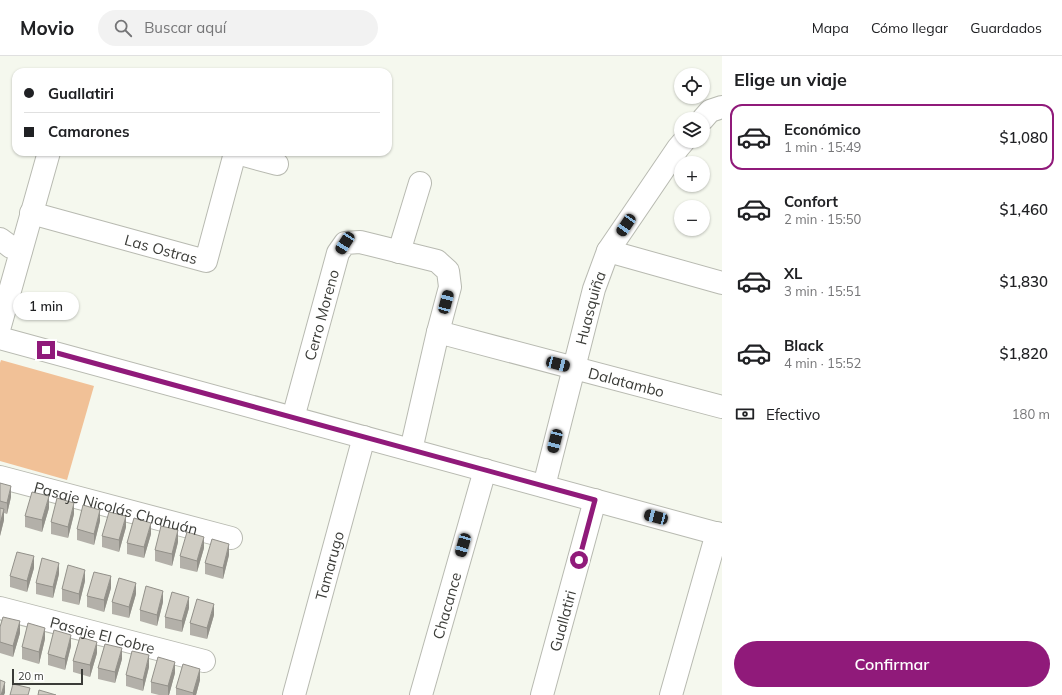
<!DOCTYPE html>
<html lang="es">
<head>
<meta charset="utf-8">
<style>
  :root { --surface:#fff; --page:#f2f2f2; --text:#202124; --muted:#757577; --line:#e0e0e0; --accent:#901a7a }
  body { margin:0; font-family:Mulish,sans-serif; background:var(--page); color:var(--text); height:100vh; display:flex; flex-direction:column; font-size:15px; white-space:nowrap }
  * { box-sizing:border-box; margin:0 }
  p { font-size:13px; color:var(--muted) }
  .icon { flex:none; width:22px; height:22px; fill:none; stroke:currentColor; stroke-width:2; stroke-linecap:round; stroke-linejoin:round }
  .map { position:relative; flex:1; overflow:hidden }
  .side { display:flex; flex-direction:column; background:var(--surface); width:340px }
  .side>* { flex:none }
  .banner { position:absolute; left:12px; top:12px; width:380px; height:88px; border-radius:12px; box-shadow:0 1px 3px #0004; display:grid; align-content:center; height:88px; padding:0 12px; background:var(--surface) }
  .tools { position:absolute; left:674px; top:12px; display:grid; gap:8px }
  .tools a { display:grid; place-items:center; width:36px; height:36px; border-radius:50%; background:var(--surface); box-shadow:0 1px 3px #0004; font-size:20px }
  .scale { position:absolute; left:12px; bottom:10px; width:71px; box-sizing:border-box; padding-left:4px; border:2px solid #3b3c38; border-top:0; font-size:11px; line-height:14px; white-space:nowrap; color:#3b3c38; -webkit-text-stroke:3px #fff; paint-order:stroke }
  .end { position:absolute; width:18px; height:18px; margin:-9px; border:5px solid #901a7a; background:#fff; box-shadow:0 0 0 2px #fff }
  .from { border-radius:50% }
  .bubble { position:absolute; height:28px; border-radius:14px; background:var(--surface); box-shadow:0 1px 3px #0004; font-size:13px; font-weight:600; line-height:28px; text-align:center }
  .car { position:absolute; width:12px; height:24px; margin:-12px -6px; border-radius:5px; box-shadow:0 0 3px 1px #0007; background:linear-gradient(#222 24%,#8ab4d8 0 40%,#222 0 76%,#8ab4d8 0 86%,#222 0) }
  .banner b { display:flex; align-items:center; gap:14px; height:38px; font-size:15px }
  .banner b+b { border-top:1px solid var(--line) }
  .banner i { width:10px; height:10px; background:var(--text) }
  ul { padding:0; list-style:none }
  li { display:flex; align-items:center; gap:12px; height:66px; margin:0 8px 6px; padding:0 4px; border:2px solid transparent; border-radius:12px }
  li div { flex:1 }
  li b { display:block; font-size:15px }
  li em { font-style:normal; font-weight:600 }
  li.current { border-color:var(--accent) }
  li>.icon { width:36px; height:36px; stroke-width:1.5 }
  h2 { padding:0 12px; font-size:18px; line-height:48px }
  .pay { display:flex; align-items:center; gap:10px; height:44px; padding:0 12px; font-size:15px }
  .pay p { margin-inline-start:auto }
  .action { display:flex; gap:8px; margin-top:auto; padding:8px 12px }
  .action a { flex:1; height:46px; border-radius:24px; background:var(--accent); color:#fff; font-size:16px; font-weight:600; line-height:46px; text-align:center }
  header { display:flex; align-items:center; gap:24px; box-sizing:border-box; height:56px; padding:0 20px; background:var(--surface); border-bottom:1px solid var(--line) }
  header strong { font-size:19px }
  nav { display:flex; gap:22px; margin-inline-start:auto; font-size:14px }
  .search { width:280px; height:36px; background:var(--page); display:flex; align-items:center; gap:10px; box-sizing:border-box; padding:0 14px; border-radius:22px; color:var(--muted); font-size:15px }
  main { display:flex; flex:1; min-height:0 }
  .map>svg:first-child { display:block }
  .green { fill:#f1c197 }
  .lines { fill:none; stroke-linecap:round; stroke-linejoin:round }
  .minor-casing { stroke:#b8bab1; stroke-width:24 }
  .minor { stroke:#fff; stroke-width:22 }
  .wall { fill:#b3b0a9 }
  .shaded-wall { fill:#929089 }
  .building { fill:#d0cdc4; stroke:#929089 }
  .route { stroke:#901a7a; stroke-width:5 }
  .labels { text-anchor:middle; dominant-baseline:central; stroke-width:4; stroke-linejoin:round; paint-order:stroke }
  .street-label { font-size:15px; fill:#3b3c38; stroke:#fff }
</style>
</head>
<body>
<header>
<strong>Movio</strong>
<div class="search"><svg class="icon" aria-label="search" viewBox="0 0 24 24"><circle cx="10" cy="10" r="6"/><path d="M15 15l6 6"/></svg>Buscar aquí</div>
<nav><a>Mapa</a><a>Cómo llegar</a><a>Guardados</a></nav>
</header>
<main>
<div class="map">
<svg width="722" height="639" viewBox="0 0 722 639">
  <rect width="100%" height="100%" fill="#f5f8ee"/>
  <polygon class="green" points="1,304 94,330 67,424 0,405 0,307"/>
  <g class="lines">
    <g class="minor-casing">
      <g id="minor">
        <polyline points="703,63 710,55 722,51"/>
        <polyline points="233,96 277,108"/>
        <path id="s1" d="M31 157 206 205 235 97"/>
        <polyline points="0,183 11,191 21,194"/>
        <polyline points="608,195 722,227"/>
        <polyline points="399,196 420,127"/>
        <polyline points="0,270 49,96"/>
        <path id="s2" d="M438 276 722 351"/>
        <polyline points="0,282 722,479"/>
        <path id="s3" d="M293 362 338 197 345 187 360 186 437 205 448 215 450 231 438 276 411 394"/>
        <path id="s4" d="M0 421 231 482"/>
        <path id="s5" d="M544 430 594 233 608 195 678 92 684 85"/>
        <path id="s6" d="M0 552 204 605"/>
        <path id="s7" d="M294 639 364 381"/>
        <path id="s8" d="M421 639 485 414"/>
        <path id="s9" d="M542 639 595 444"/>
        <polyline points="671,639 717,477"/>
      </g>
    </g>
    <use href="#minor" class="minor"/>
  </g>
  <g class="wall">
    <polygon points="0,427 11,441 7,458 4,457 4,464 0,480"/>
    <polygon points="49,452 42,476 25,471 25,460"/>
    <polygon points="74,458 68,482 51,478 51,466"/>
    <polygon points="100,465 94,489 77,484 77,473"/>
    <polygon points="126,471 119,496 102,491 102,480"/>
    <polygon points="151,478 144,502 127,498 127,487"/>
    <polygon points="178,486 172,510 155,505 155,494"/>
    <polygon points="204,492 197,516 180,512 180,500"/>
    <polygon points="229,499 223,523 205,518 205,507"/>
    <polygon points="34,512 27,536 10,531 10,520"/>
    <polygon points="59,518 53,542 36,538 36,527"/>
    <polygon points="85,525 79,549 62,545 62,533"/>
    <polygon points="111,532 104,556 87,551 87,540"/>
    <polygon points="136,538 129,562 112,558 112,546"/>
    <polygon points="163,546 157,570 140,565 140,554"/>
    <polygon points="189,552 182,576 165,572 165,561"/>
    <polygon points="214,559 207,583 190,579 190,567"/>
    <polygon points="0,571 20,577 13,601 0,597"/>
    <polygon points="45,583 39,608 22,603 22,591"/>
    <polygon points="71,590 65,614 48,609 48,598"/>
    <polygon points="97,597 90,621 73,616 73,605"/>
    <polygon points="122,603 115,627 98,623 98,612"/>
    <polygon points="149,611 143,635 126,630 126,619"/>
    <polygon points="175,617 169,639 159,639 151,637 151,626"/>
    <polygon points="200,624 196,639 176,639 176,632"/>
  </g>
  <g class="shaded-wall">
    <polygon points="11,430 11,441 7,458 7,447"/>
    <polygon points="49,440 49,452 42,476 42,464"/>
    <polygon points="74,447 74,458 68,482 68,471"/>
    <polygon points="4,453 4,464 0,480 0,468"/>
    <polygon points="100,454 100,465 94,489 94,478"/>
    <polygon points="126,460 126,471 119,496 119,484"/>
    <polygon points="151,467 151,478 144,502 144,491"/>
    <polygon points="178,474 178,486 172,510 172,498"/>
    <polygon points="204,481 204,492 197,516 197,505"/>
    <polygon points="229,488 229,499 223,523 223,512"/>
    <polygon points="34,500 34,512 27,536 27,525"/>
    <polygon points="59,507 59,518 53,542 53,531"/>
    <polygon points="85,514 85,525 79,549 79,538"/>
    <polygon points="111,520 111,532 104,556 104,544"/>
    <polygon points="136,527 136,538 129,562 129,551"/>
    <polygon points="163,535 163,546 157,570 157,559"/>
    <polygon points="189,541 189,552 182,576 182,565"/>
    <polygon points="214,548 214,559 207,583 207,572"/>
    <polygon points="20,565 20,577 13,601 13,590"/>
    <polygon points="45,572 45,583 39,608 39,596"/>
    <polygon points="71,579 71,590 65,614 65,603"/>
    <polygon points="97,586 97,597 90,621 90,609"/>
    <polygon points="122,592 122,603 115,627 115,616"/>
    <polygon points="149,599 149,611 143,635 143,624"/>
    <polygon points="175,606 175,617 169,639 168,639 168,630"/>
    <polygon points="200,613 200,624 196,639 193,639 193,637"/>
    <polygon points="5,626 5,637 4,639 1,639"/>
  </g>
  <g class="building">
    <polygon points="0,427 11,430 7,447 0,445"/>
    <polygon points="32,436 49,440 42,464 25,460"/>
    <polygon points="57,442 74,447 68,471 51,466"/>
    <polygon points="83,449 100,454 94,478 77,473"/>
    <polygon points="0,452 4,453 0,468"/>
    <polygon points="109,456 126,460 119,484 102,480"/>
    <polygon points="134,462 151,467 144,491 127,487"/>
    <polygon points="161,470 178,474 172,498 155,494"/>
    <polygon points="187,476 204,481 197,505 180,500"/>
    <polygon points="212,483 229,488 223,512 205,507"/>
    <polygon points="17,496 34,500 27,525 10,520"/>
    <polygon points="42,502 59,507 53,531 36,527"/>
    <polygon points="68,509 85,514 79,538 62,533"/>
    <polygon points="94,516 111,520 104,544 87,540"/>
    <polygon points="119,522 136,527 129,551 112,546"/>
    <polygon points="146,530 163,535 157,559 140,554"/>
    <polygon points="172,536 189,541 182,565 165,561"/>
    <polygon points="197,543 214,548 207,572 190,567"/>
    <polygon points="3,561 20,565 13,590 0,586 0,571"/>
    <polygon points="28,567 45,572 39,596 22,591"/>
    <polygon points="54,574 71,579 65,603 48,598"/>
    <polygon points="80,581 97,586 90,609 73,605"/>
    <polygon points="105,588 122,592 115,616 98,612"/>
    <polygon points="132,595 149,599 143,624 126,619"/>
    <polygon points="158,601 175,606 168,630 151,626"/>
    <polygon points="183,608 200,613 193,637 176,632"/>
    <polygon points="0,624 5,626 1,639 0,639"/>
    <polygon points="13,628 30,632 28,639 10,639"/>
    <polygon points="39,634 56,639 38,639"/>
  </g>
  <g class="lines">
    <polyline class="route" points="46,294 595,444 579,504"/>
  </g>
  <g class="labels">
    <g class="street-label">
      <text stroke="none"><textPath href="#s1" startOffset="135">Las Ostras</textPath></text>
      <text stroke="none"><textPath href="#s5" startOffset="184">Huasquiña</textPath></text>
      <text stroke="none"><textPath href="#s3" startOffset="107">Cerro Moreno</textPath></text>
      <text stroke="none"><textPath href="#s2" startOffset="195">Dalatambo</textPath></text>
      <text stroke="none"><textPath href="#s4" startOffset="120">Pasaje Nicolás Chahuán</textPath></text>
      <text stroke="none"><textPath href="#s7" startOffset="134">Tamarugo</textPath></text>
      <text stroke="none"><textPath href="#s8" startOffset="93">Chacance</textPath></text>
      <text stroke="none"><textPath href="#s9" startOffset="77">Guallatiri</textPath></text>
      <text stroke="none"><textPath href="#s6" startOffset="106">Pasaje El Cobre</textPath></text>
    </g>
  </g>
</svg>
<div class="tools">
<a><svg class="icon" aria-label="locate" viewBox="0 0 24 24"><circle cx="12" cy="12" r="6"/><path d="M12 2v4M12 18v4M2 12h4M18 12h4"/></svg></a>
<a><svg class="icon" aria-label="layers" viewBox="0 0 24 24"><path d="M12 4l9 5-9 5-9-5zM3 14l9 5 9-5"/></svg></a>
<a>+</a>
<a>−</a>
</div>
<div class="scale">20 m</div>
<i class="end from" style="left:579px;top:504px"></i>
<i class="end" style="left:46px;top:294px"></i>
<div class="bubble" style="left:13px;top:236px;width:66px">1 min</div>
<i class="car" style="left:626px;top:169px;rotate:214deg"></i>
<i class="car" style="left:345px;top:187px;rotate:213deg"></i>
<i class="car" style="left:446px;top:246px;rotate:15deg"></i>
<i class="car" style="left:558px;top:308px;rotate:105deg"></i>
<i class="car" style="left:555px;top:385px;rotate:194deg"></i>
<i class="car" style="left:656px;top:461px;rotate:285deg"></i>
<i class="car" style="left:463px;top:489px;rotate:196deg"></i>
<div class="banner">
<b><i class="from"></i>Guallatiri</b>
<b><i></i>Camarones</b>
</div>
</div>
<section class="side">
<h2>Elige un viaje</h2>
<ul>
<li class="current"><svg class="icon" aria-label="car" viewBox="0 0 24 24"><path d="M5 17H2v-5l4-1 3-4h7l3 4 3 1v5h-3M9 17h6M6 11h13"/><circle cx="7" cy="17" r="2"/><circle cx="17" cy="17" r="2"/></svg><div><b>Económico</b><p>1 min · 15:49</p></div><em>$1,080</em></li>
<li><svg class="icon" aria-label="car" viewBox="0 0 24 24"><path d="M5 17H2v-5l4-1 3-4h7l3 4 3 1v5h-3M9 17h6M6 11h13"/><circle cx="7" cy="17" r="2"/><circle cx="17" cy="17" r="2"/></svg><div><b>Confort</b><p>2 min · 15:50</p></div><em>$1,460</em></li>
<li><svg class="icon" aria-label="car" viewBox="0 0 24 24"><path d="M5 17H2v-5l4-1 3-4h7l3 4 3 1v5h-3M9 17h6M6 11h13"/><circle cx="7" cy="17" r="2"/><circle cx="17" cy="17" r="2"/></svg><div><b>XL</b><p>3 min · 15:51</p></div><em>$1,830</em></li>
<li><svg class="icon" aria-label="car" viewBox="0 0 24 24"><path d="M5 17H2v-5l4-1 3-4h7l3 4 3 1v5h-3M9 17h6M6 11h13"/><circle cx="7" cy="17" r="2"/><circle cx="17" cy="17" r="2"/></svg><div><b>Black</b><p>4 min · 15:52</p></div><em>$1,820</em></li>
</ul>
<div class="pay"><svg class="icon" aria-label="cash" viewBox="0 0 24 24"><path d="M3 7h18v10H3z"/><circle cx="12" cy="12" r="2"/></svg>Efectivo<p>180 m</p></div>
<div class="action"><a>Confirmar</a></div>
</section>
</main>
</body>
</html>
